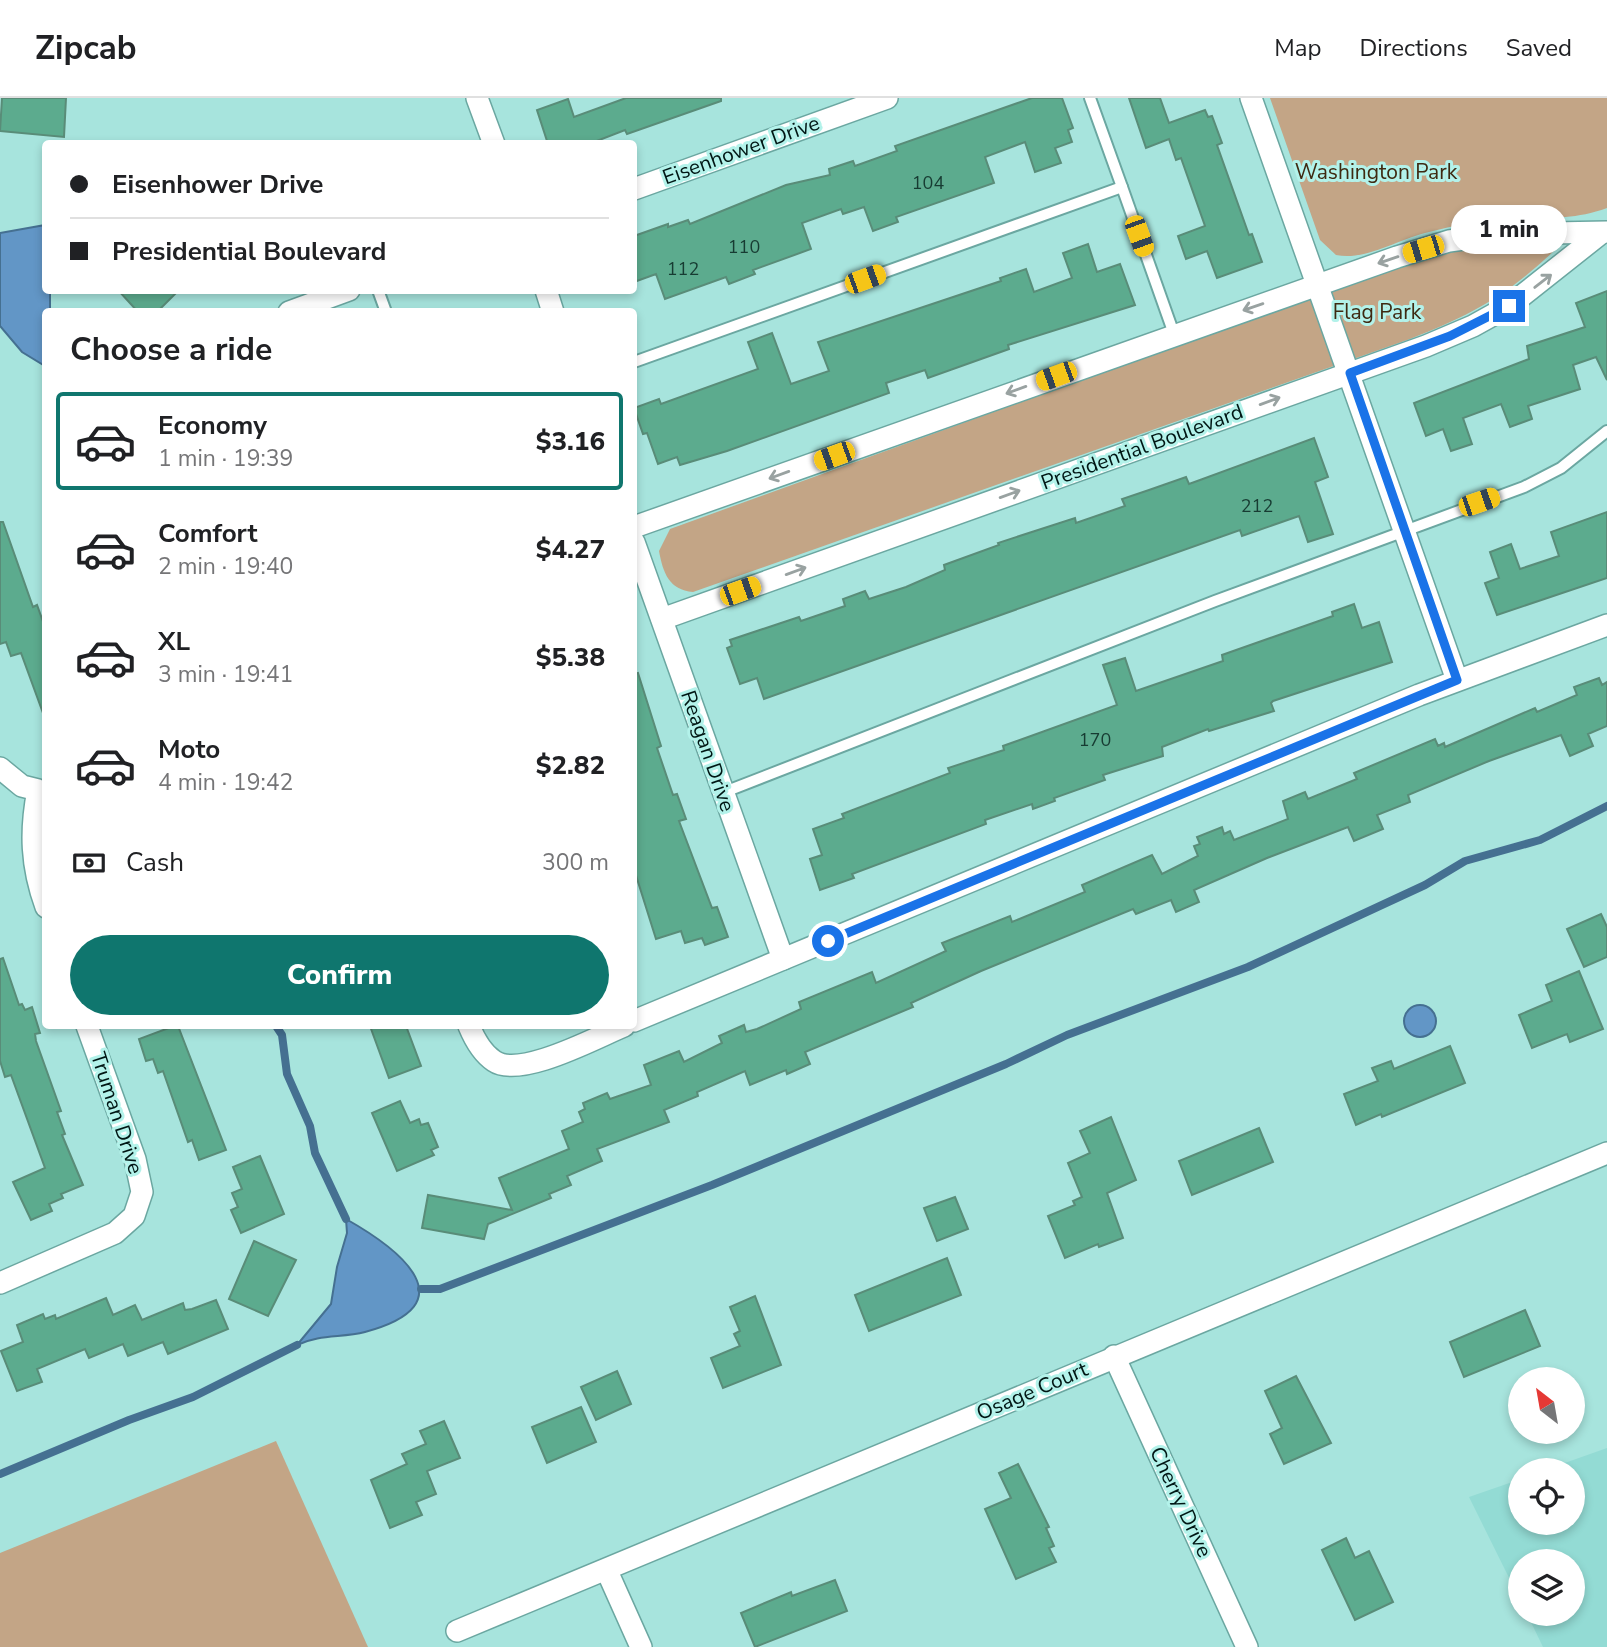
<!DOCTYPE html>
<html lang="en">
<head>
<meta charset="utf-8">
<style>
  :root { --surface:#fff; --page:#f6f6f6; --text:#202124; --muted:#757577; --line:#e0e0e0; --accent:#0f766e }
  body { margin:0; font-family:"Nunito Sans",sans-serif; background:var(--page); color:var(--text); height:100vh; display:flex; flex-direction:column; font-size:26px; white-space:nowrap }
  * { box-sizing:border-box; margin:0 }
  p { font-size:23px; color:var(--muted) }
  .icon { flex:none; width:38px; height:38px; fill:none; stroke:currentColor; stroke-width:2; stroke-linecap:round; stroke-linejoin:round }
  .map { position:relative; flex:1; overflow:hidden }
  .panel { position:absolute; left:42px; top:210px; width:595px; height:721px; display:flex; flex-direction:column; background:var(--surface); border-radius:7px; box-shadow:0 4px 10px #0003 }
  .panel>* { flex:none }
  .top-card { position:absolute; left:42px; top:42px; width:595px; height:154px; border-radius:7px; box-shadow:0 4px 10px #0003; display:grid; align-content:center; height:154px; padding:0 28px; background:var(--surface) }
  .needle { width:46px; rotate:329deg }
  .buttons { position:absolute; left:1508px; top:1269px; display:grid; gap:14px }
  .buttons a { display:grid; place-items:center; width:77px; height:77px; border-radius:50%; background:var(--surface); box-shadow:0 4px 10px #0003; font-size:35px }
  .end { position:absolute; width:32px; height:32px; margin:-16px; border:9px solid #1a73e8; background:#fff; box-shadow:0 0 0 4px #fff }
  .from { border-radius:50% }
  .bubble { position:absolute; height:49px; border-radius:24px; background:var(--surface); box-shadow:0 4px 10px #0003; font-size:23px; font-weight:800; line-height:49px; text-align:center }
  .car { position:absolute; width:21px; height:42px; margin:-21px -10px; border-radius:9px; box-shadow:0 0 5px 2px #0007; background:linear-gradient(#f5c518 24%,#345 0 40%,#f5c518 0 76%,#345 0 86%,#f5c518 0) }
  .top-card b { display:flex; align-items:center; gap:24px; height:66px; font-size:26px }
  .top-card b+b { border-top:2px solid var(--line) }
  .top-card i { width:18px; height:18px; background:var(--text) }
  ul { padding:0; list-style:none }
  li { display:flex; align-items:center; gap:21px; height:98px; margin:0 14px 10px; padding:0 14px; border:4px solid transparent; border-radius:7px }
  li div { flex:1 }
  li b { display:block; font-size:26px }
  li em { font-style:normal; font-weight:800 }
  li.active { border-color:var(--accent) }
  li>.icon { width:63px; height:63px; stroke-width:1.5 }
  h2 { padding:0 28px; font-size:32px; line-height:84px }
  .pay { display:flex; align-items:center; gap:18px; height:77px; padding:0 28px; font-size:26px }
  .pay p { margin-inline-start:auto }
  .cta { display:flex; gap:14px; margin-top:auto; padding:14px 28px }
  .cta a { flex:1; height:80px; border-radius:42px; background:var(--accent); color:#fff; font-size:28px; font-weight:800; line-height:80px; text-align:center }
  header { display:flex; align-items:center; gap:42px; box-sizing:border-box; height:98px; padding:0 35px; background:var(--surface); border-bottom:2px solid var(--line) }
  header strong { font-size:33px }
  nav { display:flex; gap:38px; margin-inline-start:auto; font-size:24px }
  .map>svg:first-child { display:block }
  .built { fill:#93dbd4 }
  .green { fill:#c3a586 }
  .water { fill:#6296c6; stroke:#457091; stroke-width:2 }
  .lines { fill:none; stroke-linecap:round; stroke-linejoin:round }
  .stream { stroke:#457091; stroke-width:8 }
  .building { fill:#5cab8e; stroke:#598c78; stroke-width:2 }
  .service-casing { stroke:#6ba7a1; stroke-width:14 }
  .minor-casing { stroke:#6ba7a1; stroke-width:24 }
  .service { stroke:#fff; stroke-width:10 }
  .minor { stroke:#fff; stroke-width:21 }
  .oneway { stroke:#99a2a1 }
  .route { stroke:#1a73e8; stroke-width:9 }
  .labels { text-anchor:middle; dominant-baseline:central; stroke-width:6; stroke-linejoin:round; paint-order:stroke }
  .number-label { font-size:18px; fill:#173b32 }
  .street-label { font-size:21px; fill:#001614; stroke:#b3f2ea }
  .park-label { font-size:21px; fill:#3e2911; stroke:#b3f2ea }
</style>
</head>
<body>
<header>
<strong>Zipcab</strong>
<nav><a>Map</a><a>Directions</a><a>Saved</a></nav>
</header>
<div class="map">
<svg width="1607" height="1549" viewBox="0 0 1607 1549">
  <rect width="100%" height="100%" fill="#a7e4dd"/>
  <polygon class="built" points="1607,1350 1607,1549 1543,1549 1527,1516 1573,1516 1573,1463 1521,1463 1521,1504 1469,1399 1521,1381 1521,1424 1573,1424 1573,1372 1545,1372"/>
  <g class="green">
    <path d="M1270 0H1607V110C1574 122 1550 119 1516 121 1485 122 1455 127 1425 135 1397 142 1365 163 1336 157L1320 142Z"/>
    <path d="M1503 145 1555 152C1505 199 1473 216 1410 241L693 494C669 492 663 475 659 453L670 431 1396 168 1457 150Z"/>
    <polygon points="276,1343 368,1549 0,1549 0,1455"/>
  </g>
  <g class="water">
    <polygon points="45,127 46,192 50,193 50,213 46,214 45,268 22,254 0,228 0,135"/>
    <circle cx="1420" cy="923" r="16"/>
    <path d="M346 1121C401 1152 469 1206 365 1234 341 1240 320 1236 297 1247L331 1206 337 1169 347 1135Z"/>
  </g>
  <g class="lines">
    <g class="stream">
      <polyline points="276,928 282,937 287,976 310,1028 315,1055 346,1121"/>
      <polyline points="421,1191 440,1191 712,1087 1006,966 1067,937 1248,869 1425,787 1465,763 1540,742 1607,708"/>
      <polyline points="0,1376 129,1322 193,1299 297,1247"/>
    </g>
  </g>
  <g class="building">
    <polygon points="2,0 66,0 64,39 0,33"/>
    <polygon points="626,0 721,0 721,3 627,36 625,32 589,46 548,46 537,12 568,1 574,19"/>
    <polygon points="1032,0 1062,0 1073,30 1068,32 1072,44 1055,50 1061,65 1035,74 1025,44 985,59 994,85 896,119 898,124 873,133 864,109 843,116 841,111 802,125 811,151 753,172 755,176 729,186 726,179 665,201 656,176 634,184 634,138 668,126 668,129 688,122 690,126 786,87 830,77 829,71 853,63 855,68 897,53 895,48"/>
    <polygon points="1129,0 1160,0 1169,25 1205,12 1208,19 1212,18 1222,45 1217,47 1249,137 1252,136 1262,164 1217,180 1207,153 1186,161 1178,138 1205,128 1181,60 1176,62 1169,41 1146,50"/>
    <polygon points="1088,146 1097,174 1120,166 1135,207 1008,247 1009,251 928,280 925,272 886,285 889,295 727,353 680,367 677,359 658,366 647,335 643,336 634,310 659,301 661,306 758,271 748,244 772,235 791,286 829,273 818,244 1001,183 1000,180 1026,171 1034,194 1072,180 1063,155"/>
    <polygon points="118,192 179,192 157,214 138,214"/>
    <polygon points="1607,193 1607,282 1596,259 1573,267 1580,291 1528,308 1532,321 1510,329 1501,306 1463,320 1472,346 1451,353 1443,331 1426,338 1414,305 1529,261 1527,248 1585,229 1576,205"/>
    <polygon points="1314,340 1328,379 1315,384 1333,436 1308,444 1299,418 1242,438 1240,432 764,601 757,580 740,586 727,550 732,548 730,542 799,519 801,523 845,508 843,501 865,493 869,501 906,489 945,472 944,467 999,447 998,445 1075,420 1076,425 1125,408 1122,401 1149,392 1186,379 1189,386 1200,382"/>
    <polygon points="1607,414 1607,480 1497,517 1485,485 1499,480 1490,454 1511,446 1520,471 1559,458 1551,434"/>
    <polygon points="0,424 3,424 33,509 37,507 46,532 46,615 43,615 21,555 11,558 6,544 0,546"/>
    <polygon points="1354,506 1362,530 1379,524 1392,564 1273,603 1271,605 1274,613 1209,633 1208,631 1162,649 1163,658 1103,677 1105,682 1054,700 1055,703 1033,711 1032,706 985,722 986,726 852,776 854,780 820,792 810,761 822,757 813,731 844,720 842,716 950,675 948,670 1004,652 1003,648 1117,607 1103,567 1125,560 1136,593 1223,563 1222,557 1333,518 1332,514"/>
    <polygon points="638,575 661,648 657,650 673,697 677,696 686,721 679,723 712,810 717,809 728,839 705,847 702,840 685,845 681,833 656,841 634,771 634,576"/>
    <polygon points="1599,580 1602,587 1607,584 1607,628 1588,636 1593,648 1570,658 1561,637 1489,663 1408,697 1410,704 1377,717 1383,731 1354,743 1348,729 1267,760 1194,792 1199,804 1176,814 1171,802 1136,816 1133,811 981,873 911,905 913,909 805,954 810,966 787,976 786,972 750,987 745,973 697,994 698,998 664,1012 669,1024 597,1051 602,1063 567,1078 571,1087 549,1096 551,1100 488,1126 484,1141 422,1130 428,1097 512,1112 499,1080 569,1051 562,1033 583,1024 579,1014 585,1011 583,1005 607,995 610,1001 651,987 644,967 679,953 684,964 722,945 719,938 744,927 746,934 757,931 801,911 799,904 872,874 876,885 946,853 942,845 1010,818 1012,824 1085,794 1082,787 1152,757 1162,776 1198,758 1194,748 1200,746 1197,739 1222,729 1224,736 1230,733 1234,742 1288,721 1283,703 1305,694 1308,701 1357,681 1354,675 1435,641 1438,648 1444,645 1445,649 1535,610 1537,614 1577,597 1574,589"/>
    <polygon points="1601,816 1607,829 1607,859 1584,869 1567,831"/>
    <polygon points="3,860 19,907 22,906 25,912 32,909 40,935 35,936 36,943 61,1013 57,1014 65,1036 62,1037 83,1087 61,1096 63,1100 49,1106 52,1113 31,1122 13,1084 45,1070 11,977 5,979 0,963 0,861"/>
    <polygon points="1579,873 1603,931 1570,944 1567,936 1532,950 1519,917 1552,903 1546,887"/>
    <polygon points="174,928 178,928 226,1052 199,1062 192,1042 188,1044 163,973 158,975 153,961 146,963 139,941"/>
    <polygon points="370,928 406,928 421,968 389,980"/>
    <polygon points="1450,948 1465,985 1382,1019 1381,1016 1356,1027 1344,996 1378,983 1372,970 1391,963 1394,971"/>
    <polygon points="400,1003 410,1025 419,1021 421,1027 428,1025 438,1049 431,1052 434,1057 397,1073 372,1015"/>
    <polygon points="1111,1019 1136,1082 1107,1095 1123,1140 1099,1149 1098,1146 1065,1160 1048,1118 1075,1107 1073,1103 1082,1099 1068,1065 1090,1055 1080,1033"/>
    <polygon points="1259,1030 1273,1064 1192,1097 1179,1063"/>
    <polygon points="260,1058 284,1116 241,1135 231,1112 238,1109 232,1095 242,1091 233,1069"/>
    <polygon points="955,1099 968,1131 937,1143 924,1110"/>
    <polygon points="254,1143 296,1162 268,1218 229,1201"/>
    <polygon points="947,1160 961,1197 869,1233 855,1197"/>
    <polygon points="755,1198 781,1267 723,1290 711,1260 740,1248 734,1236 740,1233 730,1209"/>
    <polygon points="106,1200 113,1217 135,1207 142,1222 183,1205 185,1212 192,1211 216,1202 228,1231 168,1256 163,1244 128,1258 123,1246 89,1260 85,1251 37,1271 42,1284 17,1293 1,1253 23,1244 17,1227 43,1216 45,1221 55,1217 56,1221"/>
    <polygon points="1525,1212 1540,1248 1464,1279 1450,1244"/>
    <polygon points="617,1273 631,1306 596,1322 581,1289"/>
    <polygon points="1296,1278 1331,1345 1284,1366 1270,1336 1282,1330 1265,1293"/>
    <polygon points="581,1309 596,1344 547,1365 532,1329"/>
    <polygon points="444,1323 460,1360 427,1373 436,1396 416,1404 422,1417 390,1430 371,1382 407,1366 402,1356 426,1346 420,1333"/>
    <polygon points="1018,1366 1049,1429 1046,1430 1054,1448 1049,1450 1056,1464 1016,1481 985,1411 1011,1400 999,1375"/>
    <polygon points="1346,1440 1355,1460 1369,1453 1393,1504 1355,1522 1322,1452"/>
    <polygon points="835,1482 847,1513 755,1549 741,1515 791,1494 792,1498"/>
  </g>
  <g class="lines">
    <g class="service-casing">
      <g id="service">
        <polyline points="1122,89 1174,236"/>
        <polyline points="378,192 386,214"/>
        <polyline points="634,264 1122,89 1090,0"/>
        <polyline points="722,695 1215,503 1524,389 1561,370 1607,333"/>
      </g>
    </g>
    <g class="minor-casing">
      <g id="minor">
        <polyline points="477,0 494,46"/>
        <polyline points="1251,0 1457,582"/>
        <polyline points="634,91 887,0"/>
        <polyline points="546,192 553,214"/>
        <polyline points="289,214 349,192"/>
        <polyline points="634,429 1397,159 1449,143 1501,136 1607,134"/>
        <polyline points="634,444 783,861"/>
        <polyline points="662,521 1426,248 1473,228 1509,208 1600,136"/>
        <path d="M0 670 22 688 38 692C30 733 31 768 46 809"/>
        <polyline points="634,923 1419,597 1607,527"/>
        <path d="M469 928C474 940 482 955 494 963 520 981 597 939 624 928"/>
        <polyline points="0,1185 115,1135 134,1118 142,1094 135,1061 87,928"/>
        <polyline points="1114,1258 1247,1549"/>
        <polyline points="607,1473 641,1549"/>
        <polyline points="457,1533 1607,1055"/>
      </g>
    </g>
    <use href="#service" class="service"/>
    <use href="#minor" class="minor"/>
  </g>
  <defs><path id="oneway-shaft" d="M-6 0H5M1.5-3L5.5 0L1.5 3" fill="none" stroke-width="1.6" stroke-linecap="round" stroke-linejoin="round" transform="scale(1.75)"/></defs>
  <g class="oneway">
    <use href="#oneway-shaft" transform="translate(1388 162) rotate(161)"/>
    <use href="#oneway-shaft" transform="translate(1543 183) rotate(-38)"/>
    <use href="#oneway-shaft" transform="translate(1253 209) rotate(161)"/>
    <use href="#oneway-shaft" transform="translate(1016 292) rotate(160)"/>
    <use href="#oneway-shaft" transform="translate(1270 303) rotate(-20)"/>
    <use href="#oneway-shaft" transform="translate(779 377) rotate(160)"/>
    <use href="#oneway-shaft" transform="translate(1010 396) rotate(-20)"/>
    <use href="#oneway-shaft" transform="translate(796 473) rotate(-20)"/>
  </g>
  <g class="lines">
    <polyline class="route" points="828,843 1457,582 1350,275 1450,238 1509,208"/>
  </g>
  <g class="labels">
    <g class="number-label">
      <text x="928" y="85">104</text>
      <text x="744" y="149">110</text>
      <text x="683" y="171">112</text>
      <text x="1257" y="408">212</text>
      <text x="1095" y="642">170</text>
    </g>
    <g class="street-label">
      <text transform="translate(741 52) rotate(-20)">Eisenhower Drive</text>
      <text transform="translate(1142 349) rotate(-20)">Presidential Boulevard</text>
      <text transform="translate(708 653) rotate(71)">Reagan Drive</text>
      <text transform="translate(117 1015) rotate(72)">Truman Drive</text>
      <text transform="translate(1032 1293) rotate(-23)">Osage Court</text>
      <text transform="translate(1181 1404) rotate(65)">Cherry Drive</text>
    </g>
    <g class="park-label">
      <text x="1376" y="74">Washington Park</text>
      <text x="1377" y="214">Flag Park</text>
    </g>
  </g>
</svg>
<div class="buttons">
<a><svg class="needle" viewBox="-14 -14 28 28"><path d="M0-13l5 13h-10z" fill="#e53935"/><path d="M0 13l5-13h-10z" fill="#757577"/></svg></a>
<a><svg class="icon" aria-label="locate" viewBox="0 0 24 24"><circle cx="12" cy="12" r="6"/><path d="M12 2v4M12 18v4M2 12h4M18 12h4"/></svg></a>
<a><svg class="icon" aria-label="layers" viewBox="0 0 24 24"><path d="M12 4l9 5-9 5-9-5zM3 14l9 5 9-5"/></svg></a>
</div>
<i class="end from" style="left:828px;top:843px"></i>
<i class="end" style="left:1509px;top:208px"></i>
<div class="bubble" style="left:1451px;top:107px;width:116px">1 min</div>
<i class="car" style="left:1139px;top:138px;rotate:160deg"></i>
<i class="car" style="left:1423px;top:151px;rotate:253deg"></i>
<i class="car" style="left:865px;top:181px;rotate:70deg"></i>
<i class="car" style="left:1056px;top:278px;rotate:250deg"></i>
<i class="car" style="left:834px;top:358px;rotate:250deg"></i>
<i class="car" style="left:1479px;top:404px;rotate:71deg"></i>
<i class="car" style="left:740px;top:493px;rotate:70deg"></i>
<div class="top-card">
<b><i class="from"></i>Eisenhower Drive</b>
<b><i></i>Presidential Boulevard</b>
</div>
<section class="panel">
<h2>Choose a ride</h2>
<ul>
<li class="active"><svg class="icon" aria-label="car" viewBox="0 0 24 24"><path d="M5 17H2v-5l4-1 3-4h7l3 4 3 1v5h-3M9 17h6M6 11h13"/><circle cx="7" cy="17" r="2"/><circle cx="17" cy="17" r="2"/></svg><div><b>Economy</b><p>1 min · 19:39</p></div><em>$3.16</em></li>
<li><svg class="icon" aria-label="car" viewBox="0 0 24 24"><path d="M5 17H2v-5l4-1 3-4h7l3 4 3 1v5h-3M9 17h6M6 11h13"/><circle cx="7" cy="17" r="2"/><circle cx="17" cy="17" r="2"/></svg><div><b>Comfort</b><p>2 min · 19:40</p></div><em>$4.27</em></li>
<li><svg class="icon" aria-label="car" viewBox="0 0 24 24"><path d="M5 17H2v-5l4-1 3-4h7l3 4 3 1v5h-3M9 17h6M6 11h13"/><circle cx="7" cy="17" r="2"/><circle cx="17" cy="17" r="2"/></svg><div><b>XL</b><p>3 min · 19:41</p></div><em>$5.38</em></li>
<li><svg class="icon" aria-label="car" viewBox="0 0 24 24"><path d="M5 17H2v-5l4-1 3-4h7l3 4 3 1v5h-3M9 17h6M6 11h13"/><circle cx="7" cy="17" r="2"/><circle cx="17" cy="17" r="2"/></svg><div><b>Moto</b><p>4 min · 19:42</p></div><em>$2.82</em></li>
</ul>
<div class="pay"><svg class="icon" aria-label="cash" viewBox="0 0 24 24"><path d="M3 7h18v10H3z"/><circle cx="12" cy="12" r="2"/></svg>Cash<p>300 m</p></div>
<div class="cta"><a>Confirm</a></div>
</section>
</div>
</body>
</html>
